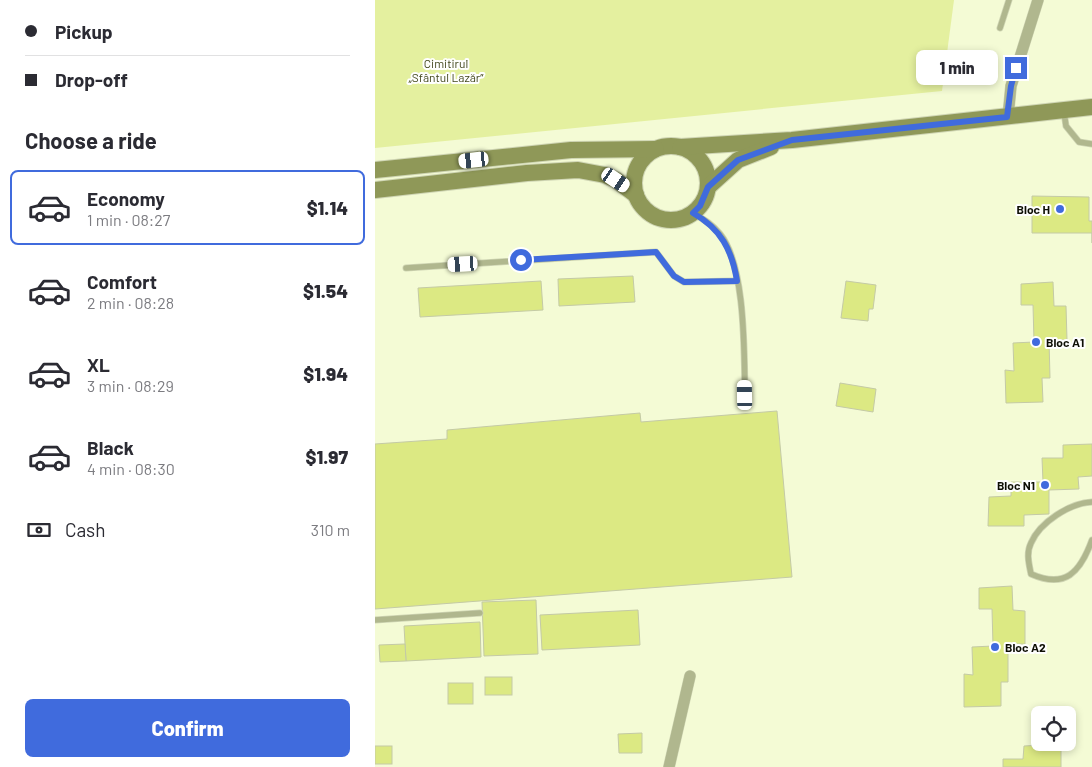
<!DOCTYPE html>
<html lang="en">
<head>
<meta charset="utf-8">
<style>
  :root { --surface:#fff; --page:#f7f7f7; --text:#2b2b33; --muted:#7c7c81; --line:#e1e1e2; --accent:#406bdd }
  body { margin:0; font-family:Barlow,sans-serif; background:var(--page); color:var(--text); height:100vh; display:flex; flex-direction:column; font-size:19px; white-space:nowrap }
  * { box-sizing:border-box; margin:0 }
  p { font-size:16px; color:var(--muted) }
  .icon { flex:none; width:28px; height:28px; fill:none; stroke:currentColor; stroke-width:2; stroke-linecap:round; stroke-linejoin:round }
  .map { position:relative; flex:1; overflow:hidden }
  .drawer { display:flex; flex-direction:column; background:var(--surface); width:375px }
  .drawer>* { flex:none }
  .banner { display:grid; align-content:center; height:110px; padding:0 25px; background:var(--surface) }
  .controls { position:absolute; left:656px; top:706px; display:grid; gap:10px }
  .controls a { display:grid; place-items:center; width:45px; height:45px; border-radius:8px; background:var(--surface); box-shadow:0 2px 8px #0003; font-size:25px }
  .end { position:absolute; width:22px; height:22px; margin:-11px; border:6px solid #406bdd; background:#fff; box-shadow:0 0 0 2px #fff }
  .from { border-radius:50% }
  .bubble { position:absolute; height:35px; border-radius:8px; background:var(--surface); box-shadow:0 2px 8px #0003; font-size:16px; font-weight:800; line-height:35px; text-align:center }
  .car { position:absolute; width:15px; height:30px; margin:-15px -8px; border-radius:6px; box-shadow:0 0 4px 1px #0007; background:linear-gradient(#fff 24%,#345 0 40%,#fff 0 76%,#345 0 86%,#fff 0) }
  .banner b { display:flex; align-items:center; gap:18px; height:48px; font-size:19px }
  .banner b+b { border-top:1px solid var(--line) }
  .banner i { width:12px; height:12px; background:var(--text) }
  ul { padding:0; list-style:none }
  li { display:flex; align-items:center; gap:15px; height:75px; margin:0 10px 8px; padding:0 15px; border:2px solid transparent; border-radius:8px }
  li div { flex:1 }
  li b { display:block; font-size:19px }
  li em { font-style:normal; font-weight:800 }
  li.current { border-color:var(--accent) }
  li>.icon { width:45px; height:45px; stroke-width:1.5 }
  h2 { padding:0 25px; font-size:22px; line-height:60px }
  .pay { display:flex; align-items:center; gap:12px; height:55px; padding:0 25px; font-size:19px }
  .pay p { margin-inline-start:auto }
  .primary-button { display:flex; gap:10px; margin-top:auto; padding:10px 25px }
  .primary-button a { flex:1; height:58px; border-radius:8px; background:var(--accent); color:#fff; font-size:20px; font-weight:800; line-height:58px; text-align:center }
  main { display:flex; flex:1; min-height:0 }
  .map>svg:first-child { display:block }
  .green { fill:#e4f09f }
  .building { fill:#dce983; stroke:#c4caa6 }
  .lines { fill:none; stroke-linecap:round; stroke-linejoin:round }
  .lane-casing { stroke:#cfd5b4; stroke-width:7 }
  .street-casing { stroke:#cfd5b4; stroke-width:12 }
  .secondary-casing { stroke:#cfd5b4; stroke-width:18 }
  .lane { stroke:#b0b78e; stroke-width:5.5 }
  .street { stroke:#b0b78e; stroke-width:11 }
  .secondary { stroke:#8f9858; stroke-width:16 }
  .route { stroke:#406bdd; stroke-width:6 }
  .poi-dot { fill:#406bdd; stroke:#fff; stroke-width:2 }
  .labels { text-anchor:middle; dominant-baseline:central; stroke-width:4; stroke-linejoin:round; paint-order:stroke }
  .park-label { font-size:12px; fill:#43481e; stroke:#fff }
  .poi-label { font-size:12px; font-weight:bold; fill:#0e0f04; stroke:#fff; text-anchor:end }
</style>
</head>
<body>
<main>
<section class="drawer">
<div class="banner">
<b><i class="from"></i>Pickup</b>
<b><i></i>Drop-off</b>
</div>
<h2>Choose a ride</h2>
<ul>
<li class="current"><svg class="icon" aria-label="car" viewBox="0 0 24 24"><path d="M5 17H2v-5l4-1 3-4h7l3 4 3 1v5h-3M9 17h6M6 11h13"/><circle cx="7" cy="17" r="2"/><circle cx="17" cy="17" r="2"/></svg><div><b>Economy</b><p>1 min · 08:27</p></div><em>$1.14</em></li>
<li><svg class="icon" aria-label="car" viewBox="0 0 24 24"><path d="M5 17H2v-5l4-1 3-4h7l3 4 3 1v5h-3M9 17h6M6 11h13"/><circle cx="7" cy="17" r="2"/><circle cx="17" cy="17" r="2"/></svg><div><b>Comfort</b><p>2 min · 08:28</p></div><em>$1.54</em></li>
<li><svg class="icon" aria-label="car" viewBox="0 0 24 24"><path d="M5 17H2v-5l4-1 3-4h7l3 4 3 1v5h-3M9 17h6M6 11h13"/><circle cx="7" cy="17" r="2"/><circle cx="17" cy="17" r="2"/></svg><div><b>XL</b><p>3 min · 08:29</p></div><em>$1.94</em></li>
<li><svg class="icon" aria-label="car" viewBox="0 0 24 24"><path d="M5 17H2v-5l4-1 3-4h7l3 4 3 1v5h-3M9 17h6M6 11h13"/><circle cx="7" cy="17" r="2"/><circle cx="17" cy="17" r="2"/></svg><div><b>Black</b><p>4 min · 08:30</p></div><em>$1.97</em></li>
</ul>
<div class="pay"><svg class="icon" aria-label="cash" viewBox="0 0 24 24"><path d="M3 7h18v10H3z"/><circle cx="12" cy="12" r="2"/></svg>Cash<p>310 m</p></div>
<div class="primary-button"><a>Confirm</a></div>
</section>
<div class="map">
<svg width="717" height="767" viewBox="0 0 717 767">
  <rect width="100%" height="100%" fill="#f4fbd5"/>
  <polygon class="green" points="0,0 579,0 567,91 0,148"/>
  <g class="building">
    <polygon points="657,196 714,197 714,221 717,221 717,243 717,233 657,233"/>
    <polygon points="258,276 260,302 184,306 183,279"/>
    <polygon points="166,281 168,310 45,317 43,288"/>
    <polygon points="471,281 501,285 498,309 494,309 493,321 466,318"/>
    <polygon points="678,282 679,306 691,306 692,340 674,340 675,378 667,378 668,402 631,403 630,370 639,371 638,343 659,342 658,305 646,305 646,284"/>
    <polygon points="465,383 501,389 498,412 461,406"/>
    <polygon points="402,411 417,577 0,609 0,444 72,439 72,430 265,413 266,422"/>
    <polygon points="717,444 717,476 703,477 704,489 674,490 674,514 649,515 649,526 613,526 614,497 636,496 636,482 668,482 667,458 688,458 688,445"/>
    <polygon points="637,586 638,610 650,611 650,644 633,644 633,682 626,682 626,706 589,707 589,674 598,675 597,647 618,646 617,609 604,609 604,588"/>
    <polygon points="161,600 163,654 109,656 107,602"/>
    <polygon points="263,610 265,645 167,650 165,615"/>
    <polygon points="105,622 106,657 31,661 29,626"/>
    <polygon points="30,644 31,661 5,662 4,645"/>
    <rect x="110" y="677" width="27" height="18"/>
    <rect x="73" y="683" width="25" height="21"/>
    <polygon points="267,733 267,753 244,753 243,734"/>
    <polygon points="686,744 686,767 628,767 628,759 648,759 649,746"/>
    <rect x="0" y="746" width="17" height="18"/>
  </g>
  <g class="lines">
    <g class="lane-casing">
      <g id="lane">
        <polyline points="625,28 634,0"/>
        <polyline points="689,112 691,126 704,142 717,144"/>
        <path d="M318 213C328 219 337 224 345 234 371 266 369 354 370 395"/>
        <polyline points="31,268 281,252 299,276 309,282 362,281"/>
        <path d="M717 502C695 503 665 522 656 543 651 553 654 564 656 574 690 589 705 573 717 540"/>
        <polyline points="0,620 105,613"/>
      </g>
    </g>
    <g class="street-casing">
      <g id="street">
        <polyline points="633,117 636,86 663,0"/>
        <polyline points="294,767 315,676"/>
      </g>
    </g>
    <g class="secondary-casing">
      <g id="secondary">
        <circle cx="296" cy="183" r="37"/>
        <polyline points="305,147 417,140 717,107"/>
        <polyline points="0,170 196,150 281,149"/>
        <polyline points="333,187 363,160 396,147"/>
        <polyline points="0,190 152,173 203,170 230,175 241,180 261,195"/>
      </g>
    </g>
    <use href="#lane" class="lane"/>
    <use href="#street" class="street"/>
    <use href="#secondary" class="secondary"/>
  </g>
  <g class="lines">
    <path class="route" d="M146 260 281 252 299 276 309 282 362 281C357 250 346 229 318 213L325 206 333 187 363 160 417 140 632 117 636 86 641 68"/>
  </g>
  <g class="poi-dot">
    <circle cx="685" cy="209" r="5"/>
    <circle cx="661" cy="342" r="5"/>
    <circle cx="670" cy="485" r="5"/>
    <circle cx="620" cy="647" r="5"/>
  </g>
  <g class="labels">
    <g class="park-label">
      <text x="71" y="63">Cimitirul<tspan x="71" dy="14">„Sfântul Lazăr”</tspan></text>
    </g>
    <g class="poi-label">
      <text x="675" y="209">Bloc H</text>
      <text x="671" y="342" text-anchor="start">Bloc A1</text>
      <text x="660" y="485">Bloc N1</text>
      <text x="630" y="647" text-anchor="start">Bloc A2</text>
    </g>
  </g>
</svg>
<div class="controls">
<a><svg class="icon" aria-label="locate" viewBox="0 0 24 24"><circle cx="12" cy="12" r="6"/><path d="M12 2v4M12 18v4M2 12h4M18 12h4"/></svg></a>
</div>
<i class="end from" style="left:146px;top:260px"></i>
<i class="end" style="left:641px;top:68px"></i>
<div class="bubble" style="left:541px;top:50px;width:82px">1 min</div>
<i class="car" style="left:99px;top:160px;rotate:264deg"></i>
<i class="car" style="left:241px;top:180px;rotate:124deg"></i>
<i class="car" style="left:88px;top:264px;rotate:267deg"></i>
<i class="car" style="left:370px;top:395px;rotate:359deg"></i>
</div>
</main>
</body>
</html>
